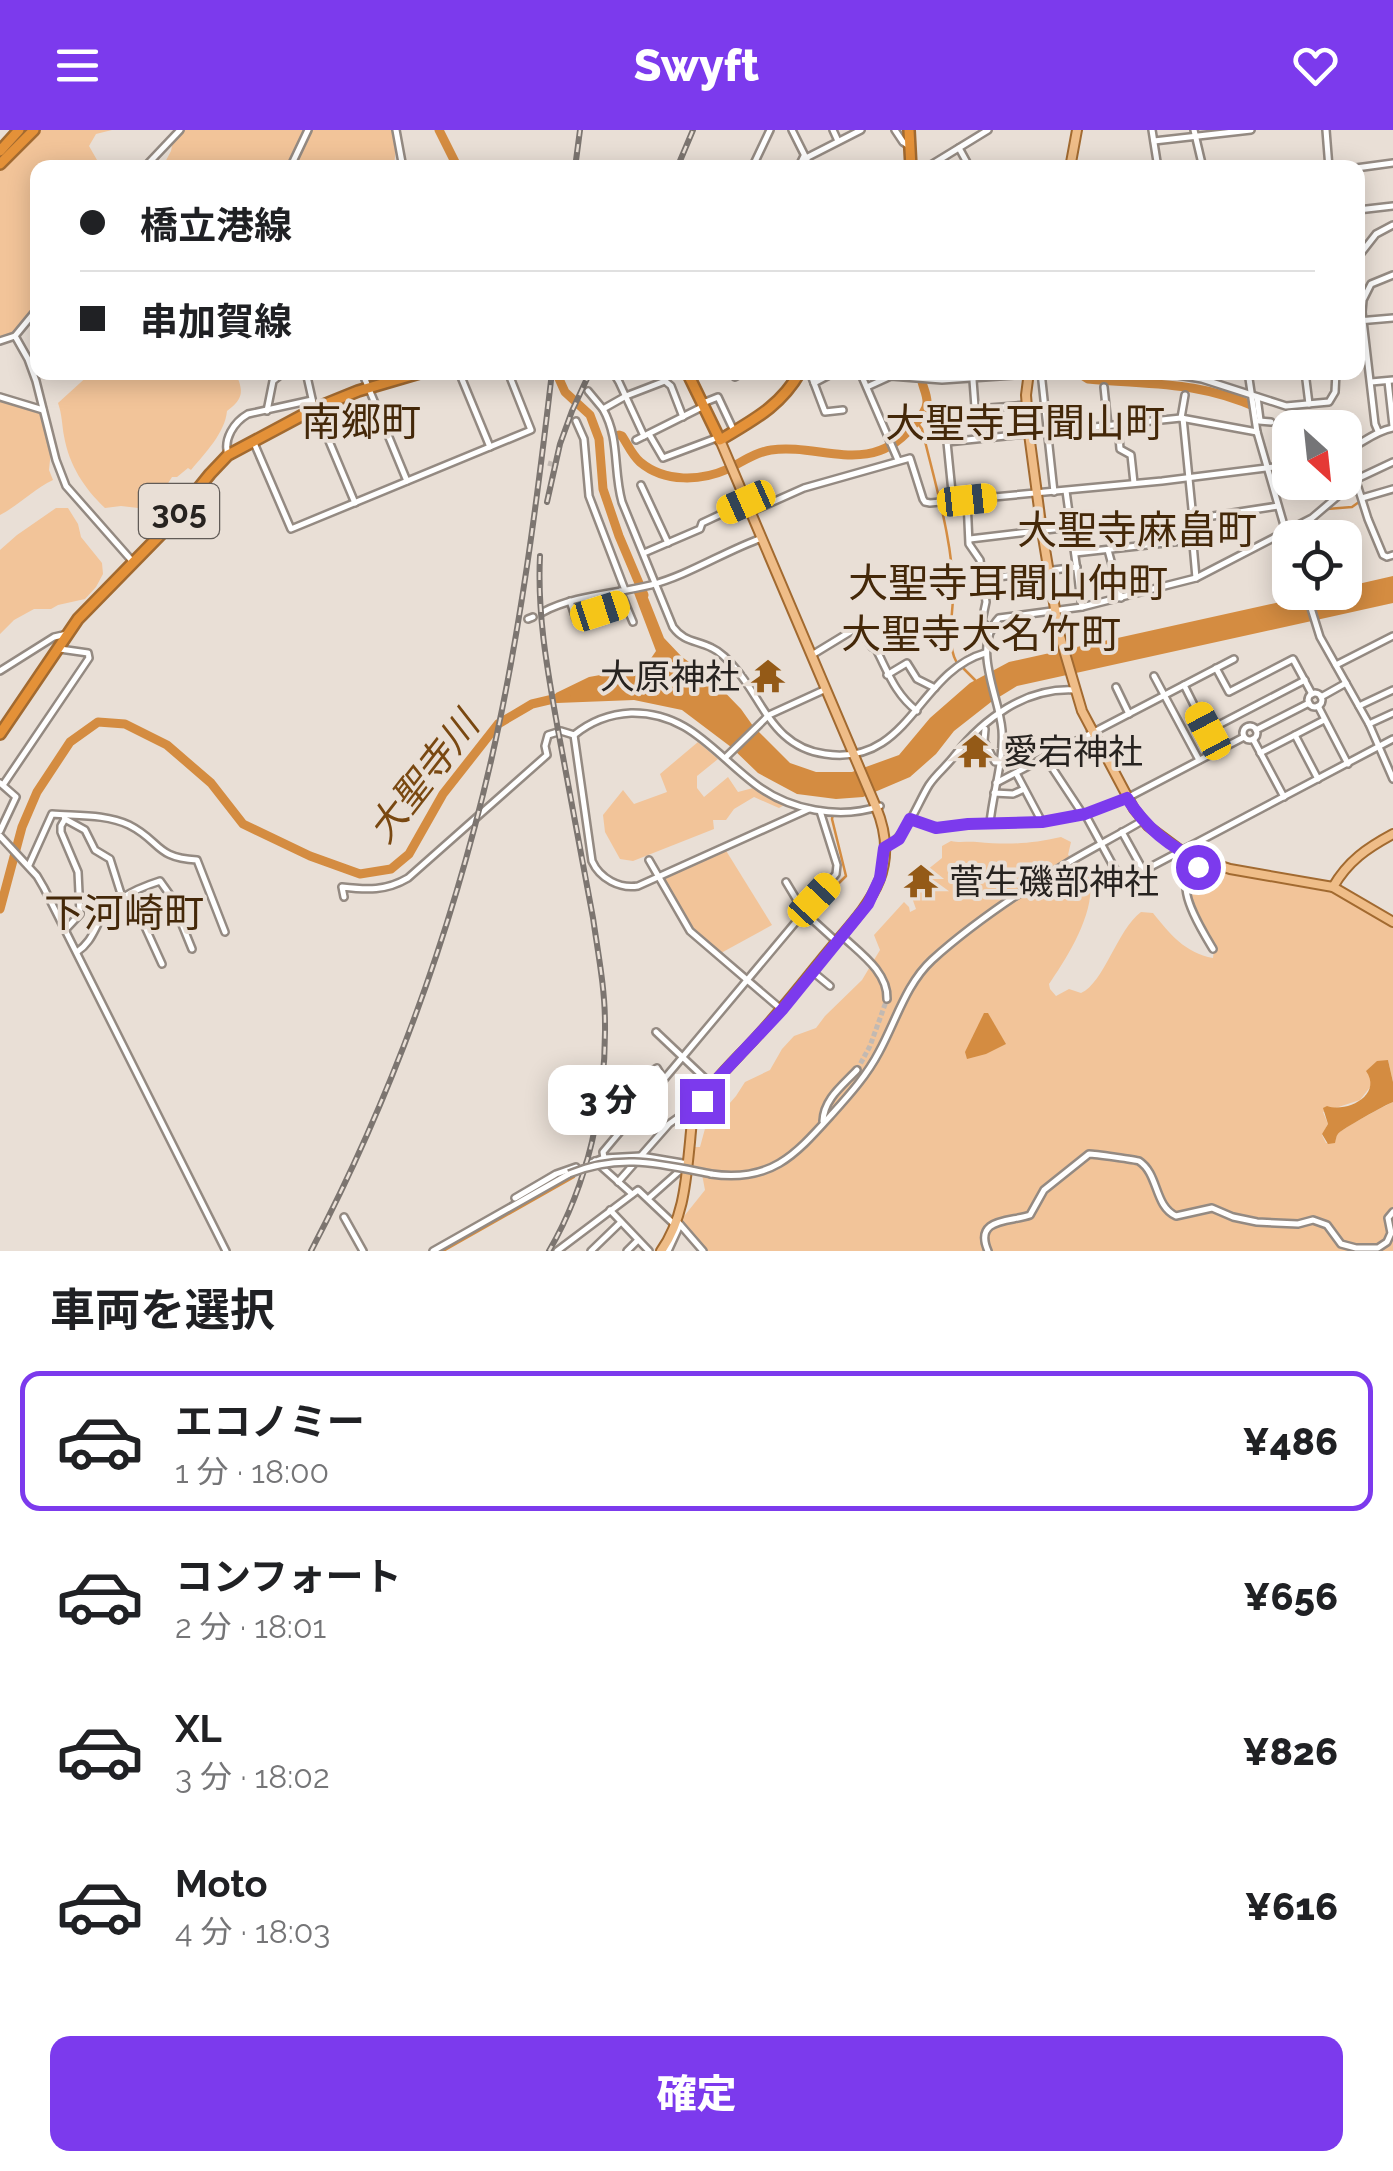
<!DOCTYPE html>
<html lang="ja">
<head>
<meta charset="utf-8">
<style>
  :root { --surface:#fff; --page:#f6f6f6; --text:#202124; --muted:#757577; --line:#e0e0e0; --accent:#7c3aed }
  body { margin:0; font-family:Raleway,"Noto Sans JP",sans-serif; background:var(--page); color:var(--text); height:100vh; display:flex; flex-direction:column; font-size:38px; white-space:nowrap }
  * { box-sizing:border-box; margin:0 }
  p { font-size:32px; color:var(--muted) }
  .icon { flex:none; width:55px; height:55px; fill:none; stroke:currentColor; stroke-width:2; stroke-linecap:round; stroke-linejoin:round }
  .map { position:relative; height:1121px; overflow:hidden }
  .drawer { display:flex; flex-direction:column; background:var(--surface); flex:1 }
  .drawer>* { flex:none }
  .banner { position:absolute; left:30px; top:30px; width:1335px; height:220px; border-radius:20px; box-shadow:0 5px 25px #0003; display:grid; align-content:center; height:220px; padding:0 50px; background:var(--surface) }
  .needle { width:65px; rotate:153deg }
  .fabs { position:absolute; left:1272px; top:280px; display:grid; gap:20px }
  .fabs a { display:grid; place-items:center; width:90px; height:90px; border-radius:20px; background:var(--surface); box-shadow:0 5px 25px #0003; font-size:50px }
  .end { position:absolute; width:45px; height:45px; margin:-22px; border:12px solid #7c3aed; background:#fff; box-shadow:0 0 0 5px #fff }
  .from { border-radius:50% }
  .bubble { position:absolute; height:70px; border-radius:20px; background:var(--surface); box-shadow:0 5px 25px #0003; font-size:32px; font-weight:800; line-height:70px; text-align:center }
  .car { position:absolute; width:30px; height:60px; margin:-30px -15px; border-radius:12px; box-shadow:0 0 8px 2px #0007; background:linear-gradient(#f5c518 24%,#345 0 40%,#f5c518 0 76%,#345 0 86%,#f5c518 0) }
  .banner b { display:flex; align-items:center; gap:35px; height:95px; font-size:38px }
  .banner b+b { border-top:2px solid var(--line) }
  .banner i { width:25px; height:25px; background:var(--text) }
  ul { padding:0; list-style:none }
  li { display:flex; align-items:center; gap:30px; height:140px; margin:0 20px 15px; padding:0 30px; border:5px solid transparent; border-radius:20px }
  li div { flex:1 }
  li b { display:block; font-size:38px }
  li em { font-style:normal; font-weight:800 }
  li.current { border-color:var(--accent) }
  li>.icon { width:90px; height:90px; stroke-width:1.5 }
  h2 { padding:0 50px; font-size:45px; line-height:120px }
  .button { display:flex; gap:20px; margin-top:auto; padding:20px 50px }
  .button a { flex:1; height:115px; border-radius:20px; background:var(--accent); color:#fff; font-size:40px; font-weight:800; line-height:115px; text-align:center }
  header { display:flex; justify-content:space-between; align-items:center; height:130px; padding:0 50px; background:var(--accent); color:#fff; font-size:45px; font-weight:800 }
  .map>svg:first-child { display:block }
  .green { fill:#f2c499 }
  .water { fill:#d48c41 }
  .lines { fill:none; stroke-linecap:round; stroke-linejoin:round }
  .stream { stroke:#d48c41; stroke-width:2.5 }
  .river { stroke:#d48c41; stroke-width:9 }
  .minor-tunnel { stroke:#c2b9b2; stroke-width:5; stroke-dasharray:5 2.5; stroke-linecap:butt }
  .minor-casing { stroke:#948a82; stroke-width:10 }
  .major-casing { stroke:#a26a30; stroke-width:12 }
  .highway-casing { stroke:#a26a30; stroke-width:14 }
  .minor { stroke:#fff; stroke-width:5 }
  .major { stroke:#efbd88; stroke-width:8 }
  .highway { stroke:#e49138; stroke-width:9 }
  .rail-casing { stroke:#7c7570; stroke-width:6 }
  .rail { stroke:#e9dfd6; stroke-width:2.5; stroke-dasharray:8; stroke-linecap:butt }
  .minor-bridge-casing { stroke:#948a82; stroke-width:10; stroke-linecap:butt }
  .minor-bridge { stroke:#fff; stroke-width:5 }
  .route { stroke:#7c3aed; stroke-width:12 }
  .labels { text-anchor:middle; dominant-baseline:central; stroke-width:8; stroke-linejoin:round; paint-order:stroke }
  .shield { fill:#e9dfd6; stroke:#615b57; stroke-width:2.5 }
  .shield-label { font-size:32px; font-weight:bold; fill:#272320 }
  .poi-label { font-size:35px; fill:#272320; stroke:#e9dfd6; text-anchor:start }
  .water-label { font-size:38px; font-style:italic; fill:#794811; stroke:#e9dfd6 }
  .quarter-label { font-size:40px; fill:#442809; stroke:#e9dfd6 }
</style>
</head>
<body>
<header><svg class="icon" aria-label="menu" viewBox="0 0 24 24"><path d="M4 6h16M4 12h16M4 18h16"/></svg>Swyft<svg class="icon" aria-label="heart" viewBox="0 0 24 24"><path d="M12 20l-8-8c-3-5 5-10 8-4 3-6 11-1 8 4z"/></svg></header>
<div class="map">
<svg width="1393" height="1121" viewBox="0 0 1393 1121">
  <rect width="100%" height="100%" fill="#e9dfd6"/>
  <g class="green">
    <polygon points="41,0 112,0 96,4 89,16 101,37 38,38 37,171 16,201 9,207 0,208 0,40"/>
    <polygon points="184,0 393,0 396,15 394,37 162,38 171,21 173,11"/>
    <path d="M91 243H238L236 244C244 262 243 269 227 281 225 303 205 323 191 340L188 338 177 347H172L158 369 147 379 121 376 105 378C84 358 69 335 64 306 62 295 62 284 58 273Z"/>
    <path d="M0 269 42 281 51 320 49 340 53 350C34 359 19 375 0 385Z"/>
    <polygon points="56,378 68,378 78,394 81,407 102,433 103,444 96,457 85,469 58,475 51,479 34,479 14,490 0,504 0,420 17,405"/>
    <polygon points="698,612 718,629 697,646 697,658 704,667 728,647 738,662 753,658 786,674 779,678 754,667 734,679 726,690 713,690 714,699 633,731 620,729 605,702 603,685 623,660 634,674 667,662 660,644"/>
    <path d="M1061 707 1071 712 1068 725C1119 747 1070 824 1049 854L1050 859 1056 866 1069 859 1081 863C1104 853 1117 800 1141 782L1153 783C1170 804 1185 823 1213 828L1214 819 1192 773 1188 752 1202 738 1338 764 1393 796V952L1388 930 1371 948V956L1360 970 1323 982 1328 994 1322 1005 1326 1013 1335 1012C1336 1010 1336 1006 1338 1004 1341 999 1386 975 1393 972V1121H708L681 1090 705 1060 701 1039 692 1036 693 1017H700L709 984 722 982 736 966 745 952 770 940 782 919 794 906 816 898 825 886 862 850 880 820 874 805 904 772 909 777 910 782 916 779 910 762 925 748 927 740 942 728V716L951 711C960 713 967 711 977 712 1008 715 1030 714 1061 707Z"/>
    <polygon points="725,719 772,795 721,823 693,800 664,747"/>
  </g>
  <g class="water">
    <polygon points="1393,446 1393,473 1017,556 991,572 954,601 936,624 910,647 863,667 836,669 797,664 758,643 731,617 682,580 634,570 557,573 556,563 589,547 645,537 656,521 634,463 645,460 664,508 682,527 710,547 741,579 753,596 790,633 816,642 852,642 899,625 930,588 970,553 1009,532 1321,463 1345,462 1345,457"/>
    <polygon points="984,883 988,883 1006,914 986,924 967,929 965,922"/>
    <path d="M1388 930 1393 952V972C1387 974 1340 1000 1338 1004 1336 1006 1336 1010 1335 1013L1328 1014 1322 1004 1328 994 1323 978 1327 976C1347 983 1383 965 1366 941L1377 931Z"/>
  </g>
  <g class="lines">
    <g class="stream">
      <path d="M916 291 922 299C934 350 955 417 953 469 952 488 947 514 956 531"/>
      <polyline points="1327,379 1352,377 1359,372"/>
      <polyline points="962,537 975,550"/>
      <polyline points="811,781 846,746 832,689 833,684"/>
      <polyline points="686,927 804,787"/>
      <polyline points="657,961 682,932"/>
      <polyline points="443,1121 574,1047"/>
    </g>
    <g class="river">
      <polyline points="439,0 458,38"/>
      <polyline points="556,242 565,262 590,285 599,309 603,359 619,406 644,465"/>
      <path d="M1077 242 1088 249C1151 255 1199 251 1258 278"/>
      <path d="M619 305 622 306C628 315 632 325 640 332 665 353 701 351 728 339 742 332 756 322 771 320 820 313 869 347 911 298 917 291 927 282 927 272 927 261 920 254 921 242"/>
      <polyline points="0,779 22,697 37,662 70,612 98,592 125,594 167,615 211,653 243,694 310,726 360,744 391,739 409,724 443,664 498,594 532,574 566,566"/>
    </g>
    <g class="minor-tunnel">
      <polyline points="548,333 558,336"/>
      <polyline points="857,940 870,916 887,869"/>
    </g>
    <g class="minor-casing">
      <g id="minor">
        <polyline points="396,0 403,38"/>
        <polyline points="792,0 811,38"/>
        <polyline points="833,0 838,11"/>
        <polyline points="895,0 903,12 909,16"/>
        <polyline points="1152,0 1158,38"/>
        <polyline points="1194,0 1203,38"/>
        <polyline points="1326,0 1329,38"/>
        <polyline points="1154,11 1251,0"/>
        <polyline points="959,18 970,38"/>
        <polyline points="806,28 861,0"/>
        <polyline points="144,38 180,0"/>
        <polyline points="290,38 308,0"/>
        <polyline points="752,38 770,0"/>
        <polyline points="798,38 804,26"/>
        <polyline points="926,38 988,0"/>
        <polyline points="1356,38 1393,33"/>
        <polyline points="1358,80 1393,76"/>
        <polyline points="1358,127 1376,104 1393,95"/>
        <polyline points="1358,191 1393,188"/>
        <polyline points="15,206 28,229 36,251 56,330 66,356 133,432"/>
        <polyline points="0,211 15,206 38,178"/>
        <polyline points="306,242 313,273 355,373"/>
        <polyline points="362,242 407,351"/>
        <polyline points="459,242 490,317"/>
        <polyline points="613,242 619,252 644,306"/>
        <polyline points="664,242 665,251 671,256 683,287"/>
        <polyline points="732,242 735,247 744,242"/>
        <polyline points="807,242 811,245 814,253 835,242"/>
        <polyline points="860,242 898,330"/>
        <polyline points="1041,242 1054,362"/>
        <polyline points="1160,242 1202,249 1286,276 1329,272 1335,262 1336,242"/>
        <polyline points="1248,242 1257,302 1290,416"/>
        <polyline points="1305,242 1309,274"/>
        <polyline points="973,250 975,277 978,279 989,278 992,308"/>
        <polyline points="1388,251 1393,296"/>
        <polyline points="1371,252 1393,250"/>
        <polyline points="814,253 825,282 843,280"/>
        <polyline points="867,257 891,246 942,250 1028,244"/>
        <polyline points="1104,257 1108,296"/>
        <polyline points="588,261 603,279 626,266 665,251"/>
        <polyline points="0,267 43,280"/>
        <polyline points="1257,267 1260,290"/>
        <polyline points="703,273 718,267 734,301"/>
        <polyline points="989,278 1026,275"/>
        <path d="M603 279C620 309 613 340 622 372L673 497C684 512 696 510 712 518 721 522 728 530 735 538 753 558 764 587 784 605 796 616 810 622 825 624 909 637 918 542 985 523"/>
        <polyline points="267,281 273,251 284,242"/>
        <polyline points="1181,288 1185,265"/>
        <polyline points="1183,288 1193,389 1191,391 1196,448"/>
        <polyline points="576,291 584,309 589,366 625,460"/>
        <polyline points="1259,291 1271,292"/>
        <polyline points="1118,295 1120,319 1131,325 1134,353"/>
        <polyline points="1378,301 1375,294 1362,182 1363,170 1371,154 1393,145"/>
        <polyline points="649,304 663,328 719,307"/>
        <polyline points="636,310 704,276"/>
        <polyline points="254,313 291,399 531,300 508,242"/>
        <path d="M1345 321C1362 314 1375 301 1393 298"/>
        <path d="M228 325C223 309 234 292 248 284L312 270"/>
        <polyline points="1356,351 1368,389 1383,425 1387,427 1393,425"/>
        <polyline points="641,355 668,413"/>
        <polyline points="1066,361 1082,477"/>
        <polyline points="1362,368 1393,359"/>
        <polyline points="967,370 969,414 980,430 986,472 982,491 991,501"/>
        <polyline points="953,372 947,312 1181,288 1257,302"/>
        <polyline points="750,382 804,358 910,328 923,369 925,372 930,373 1162,351 1290,335"/>
        <polyline points="1193,389 1278,376"/>
        <polyline points="970,409 1071,397"/>
        <polyline points="1108,420 1121,468"/>
        <polyline points="644,423 700,399 702,393 747,372"/>
        <polyline points="1075,423 1192,410"/>
        <polyline points="982,449 1077,437"/>
        <polyline points="620,461 633,492"/>
        <polyline points="1306,462 1320,507 1369,594 1393,649"/>
        <polyline points="570,471 576,489 625,473"/>
        <path d="M543 482C575 465 615 464 651 455 689 445 725 421 762 408"/>
        <polyline points="528,489 533,487"/>
        <path d="M812 525 858 497 872 517 876 519C888 542 895 564 917 581"/>
        <polyline points="1336,535 1393,506"/>
        <polyline points="1216,538 1229,562 1293,529 1312,564"/>
        <polyline points="0,541 54,507 67,504"/>
        <polyline points="887,545 907,533 917,549 935,558"/>
        <polyline points="1154,546 1199,630"/>
        <polyline points="1184,555 1207,601 1305,550"/>
        <polyline points="1116,557 1129,584"/>
        <circle cx="1315" cy="570" r="7"/>
        <polyline points="1321,567 1346,553"/>
        <polyline points="1318,576 1348,634"/>
        <polyline points="1359,576 1393,560"/>
        <polyline points="1369,594 1393,583"/>
        <circle cx="1250" cy="603" r="7"/>
        <polyline points="985,599 984,611 995,632 1000,632"/>
        <polyline points="1256,600 1309,573"/>
        <path d="M574 605 592 731C600 749 620 759 638 756L809 679"/>
        <path d="M574 605C590 592 610 584 631 583 688 582 713 622 755 654 789 680 839 690 880 676"/>
        <polyline points="1295,605 1318,649"/>
        <polyline points="1253,609 1284,667"/>
        <polyline points="1260,623 1324,590"/>
        <polyline points="1045,627 1082,683"/>
        <polyline points="725,628 769,585 826,559"/>
        <polyline points="1016,643 1042,692"/>
        <polyline points="0,653 16,667 0,701"/>
        <polyline points="996,653 1234,529"/>
        <polyline points="3,655 89,528 88,523 60,519"/>
        <polyline points="994,663 1013,664 1024,659"/>
        <polyline points="1085,684 1122,752 1393,609"/>
        <polyline points="64,686 65,689 85,700 95,720 110,729 122,767"/>
        <polyline points="65,689 61,696 61,702 78,742 80,784 66,799"/>
        <polyline points="910,689 936,698 968,694 1042,692 1085,684 1127,668 1244,607"/>
        <path d="M990 693C993 662 1004 631 1002 600 999 565 971 518 999 488L1082 477 1196 448 1312 388 1359 348 1393 332"/>
        <polyline points="1122,702 1143,740"/>
        <polyline points="0,706 37,746 44,758 226,1121"/>
        <path d="M884 718C907 707 916 676 929 655 936 644 947 636 955 625 983 589 1026 557 1075 560"/>
        <polyline points="649,730 690,801 781,879"/>
        <path d="M1202 731C1198 737 1190 743 1187 751 1181 767 1204 804 1213 819"/>
        <path d="M29 735 52 684C77 686 106 684 129 695 161 711 155 728 197 730L225 802"/>
        <polyline points="786,752 804,782 837,812"/>
        <polyline points="126,766 136,777 162,834"/>
        <path d="M344 767 342 757C367 760 386 761 408 748L547 625 545 616 548 605 561 601 574 605"/>
        <path d="M842 806C860 823 888 842 887 869"/>
        <path d="M77 822C90 813 93 803 100 790 112 769 138 758 160 751L170 765 192 819"/>
        <polyline points="813,842 830,856"/>
        <polyline points="656,902 713,956"/>
        <polyline points="642,973 632,953 657,938 663,948"/>
        <path d="M823 991C824 969 842 956 857 940"/>
        <polyline points="595,1031 632,1064"/>
        <polyline points="588,1034 604,1028"/>
        <polyline points="688,1034 641,1026 604,1028 603,1022 836,744 837,735 820,681"/>
        <path d="M711 1044C772 1053 796 1024 833 983 850 964 867 945 879 922 896 891 906 854 932 830 973 793 1021 761 1069 732 1093 718 1118 705 1142 691"/>
        <polyline points="618,1052 669,994 683,984 702,963"/>
        <polyline points="515,1068 556,1044 576,1037"/>
        <polyline points="649,1068 684,1037"/>
        <polyline points="610,1080 649,1121"/>
        <polyline points="344,1087 363,1121"/>
        <polyline points="677,1091 703,1121"/>
        <polyline points="433,1121 569,1044"/>
        <polyline points="557,1121 638,1060 675,1095"/>
        <polyline points="591,1121 621,1092"/>
        <polyline points="627,1121 638,1110"/>
        <polyline points="668,1121 680,1095"/>
        <path d="M988 1121C973 1087 1012 1092 1030 1085L1044 1060 1089 1024C1095 1024 1136 1030 1139 1031 1159 1044 1154 1076 1176 1086L1212 1078 1233 1087 1257 1092 1298 1094 1313 1090 1327 1095 1341 1114 1356 1118H1378L1387 1112 1391 1103 1388 1088 1393 1082"/>
      </g>
    </g>
    <g class="major-casing">
      <g id="major">
        <polyline points="1070,38 1077,0"/>
        <polyline points="1029,242 1026,265 1029,304 1042,401 1059,503 1082,581 1134,679 1148,696 1187,725 1230,739 1333,757 1393,792"/>
        <path d="M1333 757C1348 731 1367 718 1393 704"/>
        <path d="M661 1121C684 1088 686 1050 690 1012 691 1002 691 991 695 982 705 959 730 935 747 917 774 889 797 860 821 830 861 780 905 747 876 677L720 310"/>
      </g>
    </g>
    <g class="highway-casing">
      <g id="highway">
        <polyline points="909,0 911,38"/>
        <polyline points="0,21 19,0"/>
        <polyline points="0,34 34,0"/>
        <path d="M687 242 720 310C753 290 780 277 800 242"/>
        <polyline points="0,604 78,489 164,401 210,344 228,325 316,278 358,261 423,242"/>
      </g>
    </g>
    <use href="#minor" class="minor"/>
    <use href="#major" class="major"/>
    <use href="#highway" class="highway"/>
    <g class="rail-casing">
      <g id="rail">
        <polyline points="575,38 580,0"/>
        <polyline points="677,38 693,0"/>
        <polyline points="547,372 560,314 572,281 590,242"/>
        <path d="M540 426C537 486 548 543 558 600 570 663 582 726 593 788 598 823 605 858 605 894 606 972 588 1054 549 1121"/>
        <path d="M311 1121C391 968 452 800 491 631 520 504 537 372 552 242"/>
      </g>
    </g>
    <use href="#rail" class="rail"/>
    <g class="minor-bridge-casing">
      <path id="minor-bridge" d="M569 1044C620 1023 660 1034 711 1044"/>
    </g>
    <use href="#minor-bridge" class="minor-bridge"/>
  </g>
  <g class="lines">
    <path class="route" d="M702 971 717 949 782 880 868 774 880 748 884 718 899 709 910 689 936 698 968 694 1042 692 1085 684 1127 668C1145 697 1170 718 1202 731L1198 737"/>
  </g>
  <defs>
    <g id="temple-bare" transform="scale(2.7)"><path d="M0-6L5-2H3V0L6.5 2.5H4V6H1.5V3h-3V6H-4V2.5H-6.5L-3 0V-2H-5Z" fill="#945a17" stroke="#e9dfd6" stroke-width="2.5" paint-order="stroke"/></g>
  </defs>
  <g fill-rule="evenodd">
    <use href="#temple-bare" x="768" y="546"/>
    <use href="#temple-bare" x="975" y="621"/>
    <use href="#temple-bare" x="921" y="751"/>
  </g>
  <g class="labels">
    <rect class="shield" x="139" y="354" width="80" height="54" rx="8"/>
    <g class="shield-label">
      <text x="179" y="381">305</text>
    </g>
    <g class="poi-label">
      <text x="740" y="546" text-anchor="end">大原神社</text>
      <text x="1003" y="621">愛宕神社</text>
      <text x="949" y="751">菅生磯部神社</text>
    </g>
    <g class="water-label">
      <text transform="translate(423 647) rotate(-52)">大聖寺川</text>
    </g>
    <g class="quarter-label">
      <text x="361" y="291">南郷町</text>
      <text x="1025" y="292">大聖寺耳聞山町</text>
      <text x="1137" y="399">大聖寺麻畠町</text>
      <text x="1008" y="452">大聖寺耳聞山仲町</text>
      <text x="981" y="503">大聖寺大名竹町</text>
      <text x="124" y="782">下河崎町</text>
    </g>
  </g>
</svg>
<div class="fabs">
<a><svg class="needle" viewBox="-14 -14 28 28"><path d="M0-13l5 13h-10z" fill="#e53935"/><path d="M0 13l5-13h-10z" fill="#757577"/></svg></a>
<a><svg class="icon" aria-label="locate" viewBox="0 0 24 24"><circle cx="12" cy="12" r="6"/><path d="M12 2v4M12 18v4M2 12h4M18 12h4"/></svg></a>
</div>
<i class="end from" style="left:1198px;top:737px"></i>
<i class="end" style="left:702px;top:971px"></i>
<div class="bubble" style="left:548px;top:935px;width:120px">3 分</div>
<i class="car" style="left:967px;top:370px;rotate:84deg"></i>
<i class="car" style="left:746px;top:372px;rotate:246deg"></i>
<i class="car" style="left:600px;top:481px;rotate:72deg"></i>
<i class="car" style="left:1208px;top:601px;rotate:332deg"></i>
<i class="car" style="left:814px;top:770px;rotate:43deg"></i>
<div class="banner">
<b><i class="from"></i>橋立港線</b>
<b><i></i>串加賀線</b>
</div>
</div>
<section class="drawer">
<h2>車両を選択</h2>
<ul>
<li class="current"><svg class="icon" aria-label="car" viewBox="0 0 24 24"><path d="M5 17H2v-5l4-1 3-4h7l3 4 3 1v5h-3M9 17h6M6 11h13"/><circle cx="7" cy="17" r="2"/><circle cx="17" cy="17" r="2"/></svg><div><b>エコノミー</b><p>1 分 · 18:00</p></div><em>¥486</em></li>
<li><svg class="icon" aria-label="car" viewBox="0 0 24 24"><path d="M5 17H2v-5l4-1 3-4h7l3 4 3 1v5h-3M9 17h6M6 11h13"/><circle cx="7" cy="17" r="2"/><circle cx="17" cy="17" r="2"/></svg><div><b>コンフォート</b><p>2 分 · 18:01</p></div><em>¥656</em></li>
<li><svg class="icon" aria-label="car" viewBox="0 0 24 24"><path d="M5 17H2v-5l4-1 3-4h7l3 4 3 1v5h-3M9 17h6M6 11h13"/><circle cx="7" cy="17" r="2"/><circle cx="17" cy="17" r="2"/></svg><div><b>XL</b><p>3 分 · 18:02</p></div><em>¥826</em></li>
<li><svg class="icon" aria-label="car" viewBox="0 0 24 24"><path d="M5 17H2v-5l4-1 3-4h7l3 4 3 1v5h-3M9 17h6M6 11h13"/><circle cx="7" cy="17" r="2"/><circle cx="17" cy="17" r="2"/></svg><div><b>Moto</b><p>4 分 · 18:03</p></div><em>¥616</em></li>
</ul>
<div class="button"><a>確定</a></div>
</section>
</body>
</html>
